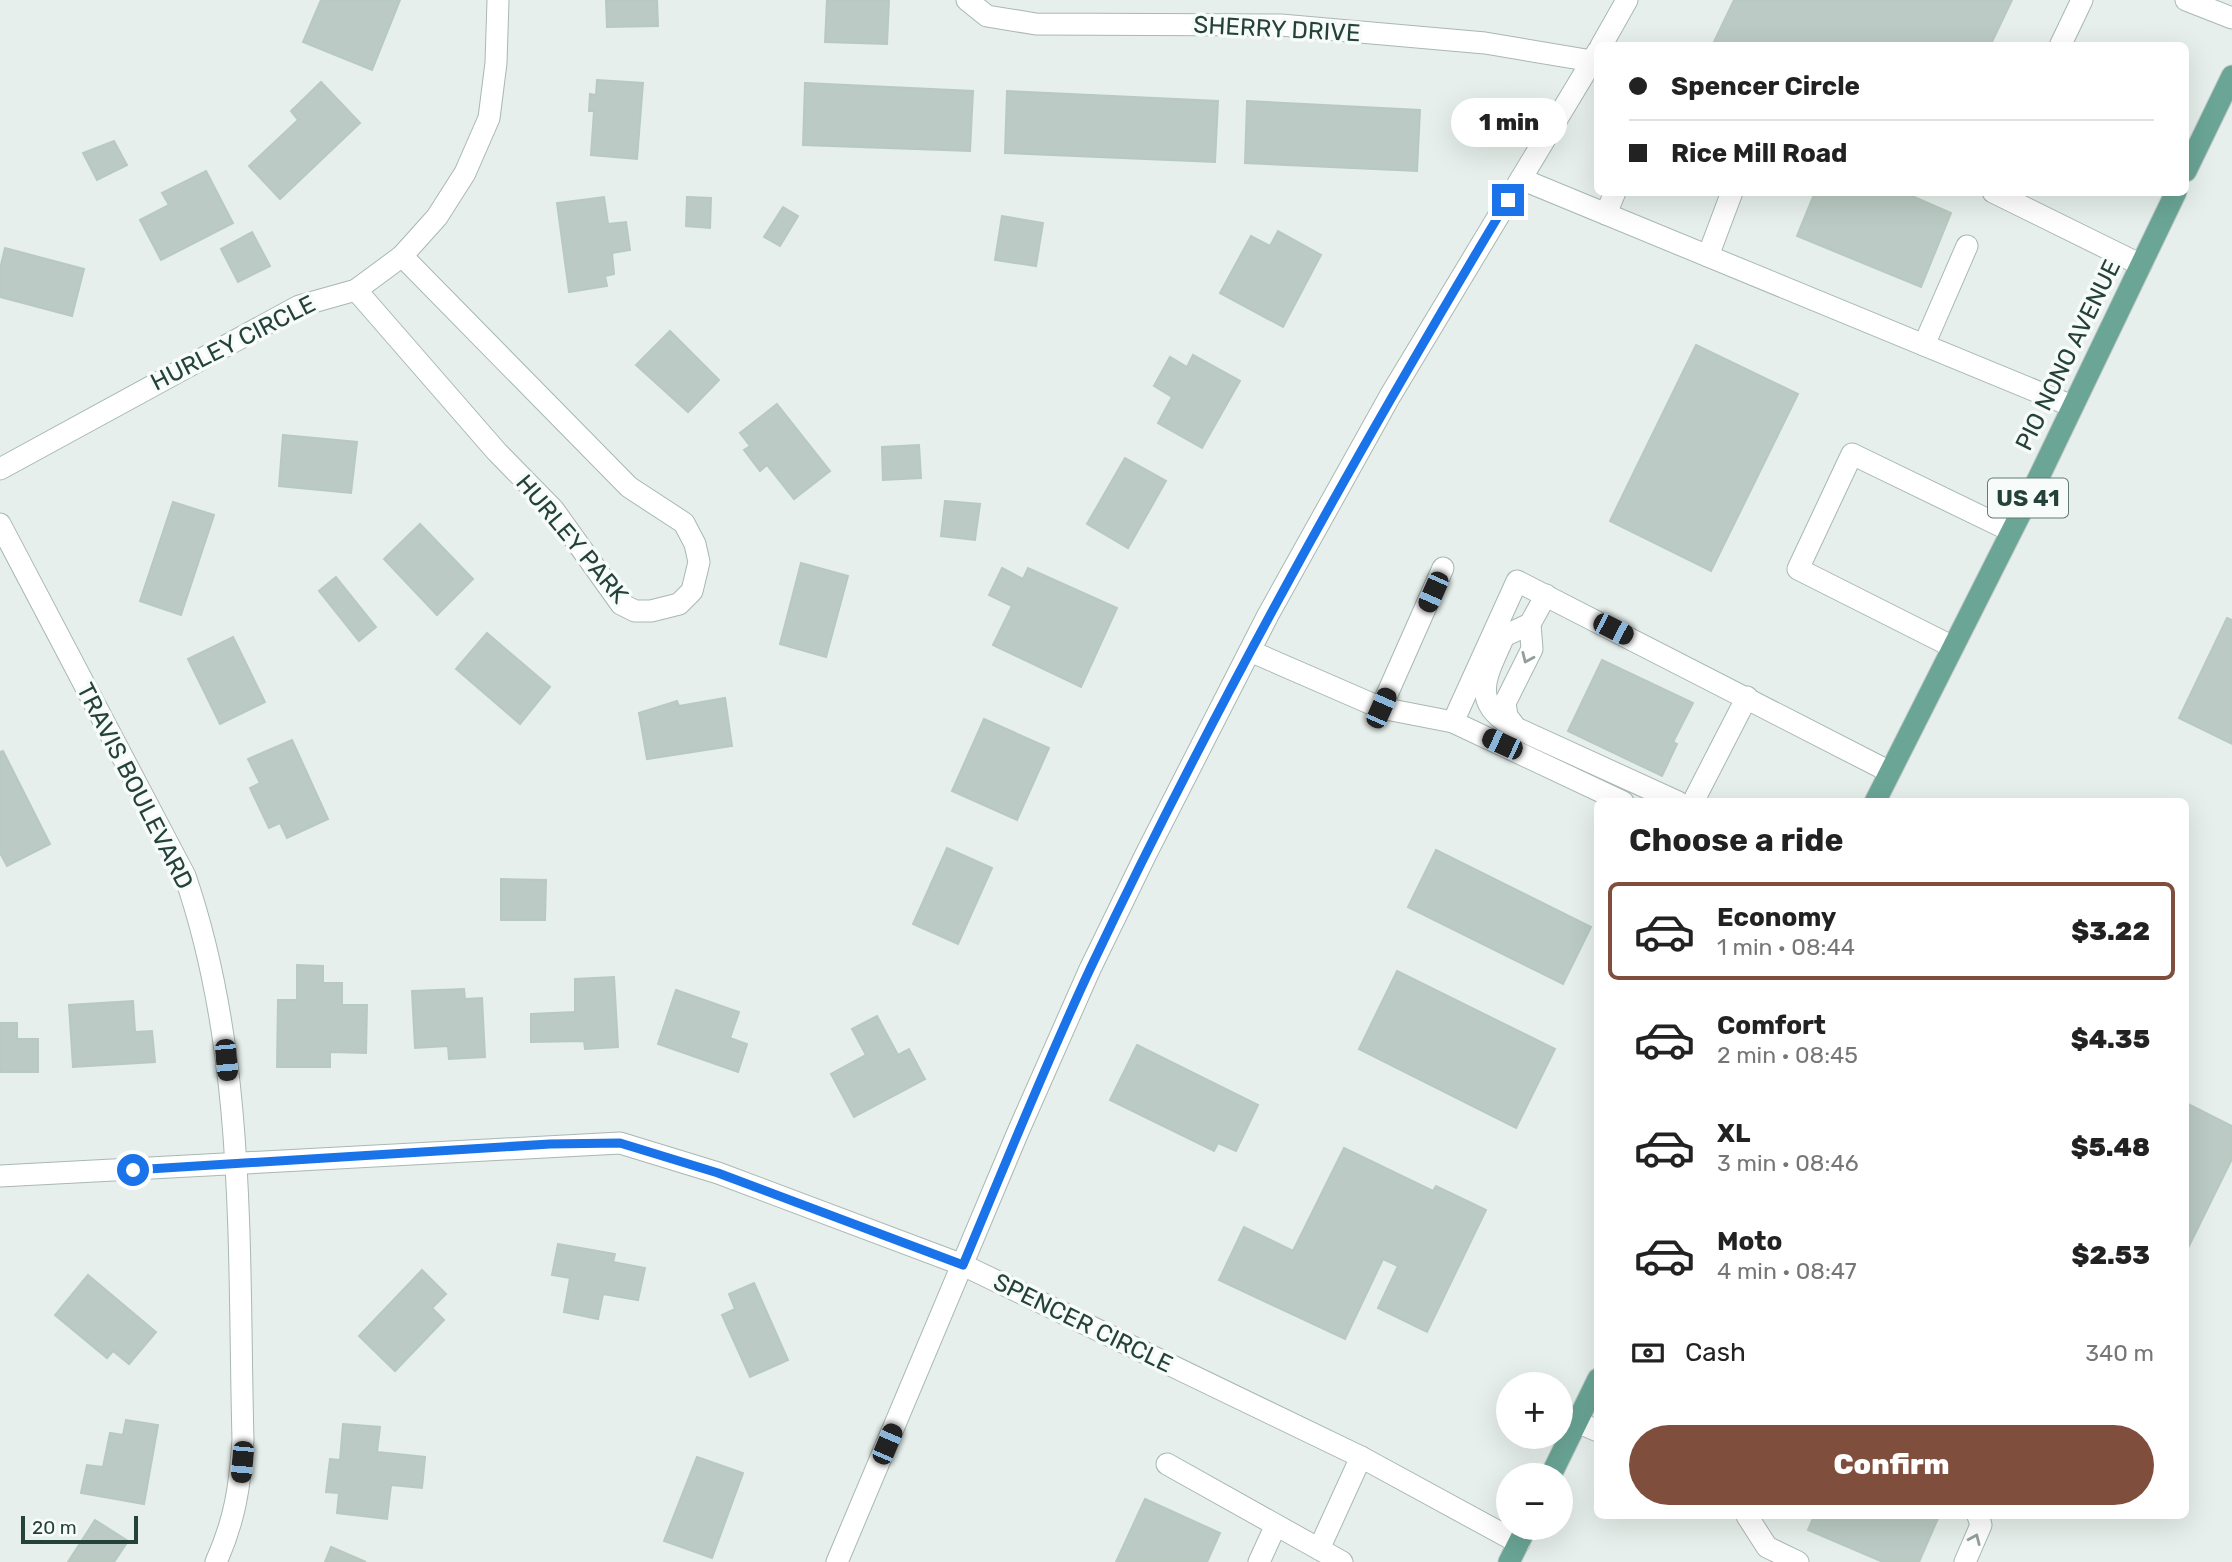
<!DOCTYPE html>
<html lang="en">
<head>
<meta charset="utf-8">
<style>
  :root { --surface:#fff; --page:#f6f6f6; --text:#222; --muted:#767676; --line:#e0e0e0; --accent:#804e3d }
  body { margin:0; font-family:Rubik,sans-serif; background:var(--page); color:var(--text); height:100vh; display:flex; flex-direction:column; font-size:26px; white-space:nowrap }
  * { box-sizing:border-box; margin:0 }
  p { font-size:23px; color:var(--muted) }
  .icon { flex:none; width:38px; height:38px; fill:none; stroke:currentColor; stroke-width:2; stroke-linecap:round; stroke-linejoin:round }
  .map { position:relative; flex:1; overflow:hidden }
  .side { position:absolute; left:1594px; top:798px; width:595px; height:721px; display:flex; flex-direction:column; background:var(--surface); border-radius:10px; box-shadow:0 7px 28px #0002 }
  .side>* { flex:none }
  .hud { position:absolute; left:1594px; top:42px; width:595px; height:154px; border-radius:10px; box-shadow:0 7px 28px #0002; display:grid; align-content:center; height:154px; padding:0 35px; background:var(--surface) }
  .buttons { position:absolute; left:1496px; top:1372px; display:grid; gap:14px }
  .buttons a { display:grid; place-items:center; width:77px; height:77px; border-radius:50%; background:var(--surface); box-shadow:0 7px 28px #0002; font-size:35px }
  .scale { position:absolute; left:21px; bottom:18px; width:117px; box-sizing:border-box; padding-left:7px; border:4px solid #24423a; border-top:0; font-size:19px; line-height:24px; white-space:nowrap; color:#24423a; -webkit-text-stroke:5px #f7fbf9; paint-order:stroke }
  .end { position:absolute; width:32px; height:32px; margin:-16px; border:9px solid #1a73e8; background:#fff; box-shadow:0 0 0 4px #fff }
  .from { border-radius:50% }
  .bubble { position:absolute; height:49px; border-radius:24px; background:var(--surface); box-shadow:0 7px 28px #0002; font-size:23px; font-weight:800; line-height:49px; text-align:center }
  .car { position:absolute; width:21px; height:42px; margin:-21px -10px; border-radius:9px; box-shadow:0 0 5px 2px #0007; background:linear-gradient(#222 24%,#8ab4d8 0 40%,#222 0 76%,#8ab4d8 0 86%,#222 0) }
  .hud b { display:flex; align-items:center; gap:24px; height:66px; font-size:26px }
  .hud b+b { border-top:2px solid var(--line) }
  .hud i { width:18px; height:18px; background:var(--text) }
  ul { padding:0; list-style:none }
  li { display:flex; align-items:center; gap:21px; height:98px; margin:0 14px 10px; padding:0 21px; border:4px solid transparent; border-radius:10px }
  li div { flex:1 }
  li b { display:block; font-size:26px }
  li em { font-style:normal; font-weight:800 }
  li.on { border-color:var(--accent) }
  li>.icon { width:63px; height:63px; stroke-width:1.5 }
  h2 { padding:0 35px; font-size:32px; line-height:84px }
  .pay { display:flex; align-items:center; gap:18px; height:77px; padding:0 35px; font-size:26px }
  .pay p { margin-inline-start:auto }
  .cta { display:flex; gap:14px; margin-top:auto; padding:14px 35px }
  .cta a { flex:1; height:80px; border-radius:42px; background:var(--accent); color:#fff; font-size:28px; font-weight:800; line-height:80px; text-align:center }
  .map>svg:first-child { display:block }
  .building { fill:#bbcac4; stroke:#b8c9c2; stroke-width:2 }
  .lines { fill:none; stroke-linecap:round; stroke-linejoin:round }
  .lane-casing { stroke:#a8b8b2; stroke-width:23 }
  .street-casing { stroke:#a8b8b2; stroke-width:23 }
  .primary-casing { stroke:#c2cac8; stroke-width:23 }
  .lane { stroke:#fff; stroke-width:21 }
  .street { stroke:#fff; stroke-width:21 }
  .primary { stroke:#6aa596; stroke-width:21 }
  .oneway { stroke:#92a09c }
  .route { stroke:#1a73e8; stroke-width:9 }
  .labels { text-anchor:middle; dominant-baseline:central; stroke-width:7; stroke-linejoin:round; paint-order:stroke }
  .shield { fill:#f7fbf9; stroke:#637a73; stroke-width:2 }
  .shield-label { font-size:23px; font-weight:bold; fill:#24423a }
  .street-label { font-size:24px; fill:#24423a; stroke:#f7fbf9 }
</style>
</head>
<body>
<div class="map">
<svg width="2232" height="1562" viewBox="0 0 2232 1562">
  <rect width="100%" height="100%" fill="#e6efeb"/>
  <g class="building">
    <polygon points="321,0 400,0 372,70 303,42"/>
    <polygon points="606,0 657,0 658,26 607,27"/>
    <polygon points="827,0 889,0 887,44 825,42"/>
    <polygon points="1734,0 2012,0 1990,46 1712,46"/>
    <polygon points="597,80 643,83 637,159 591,155 594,111 589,111 590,94 596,95"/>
    <polygon points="321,82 360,123 280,199 249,166 298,120 291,111"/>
    <polygon points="805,83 973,91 970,151 803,145"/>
    <polygon points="1007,91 1218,101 1215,162 1005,153"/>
    <polygon points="1247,101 1420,110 1417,171 1245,163"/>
    <polygon points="114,141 127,165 97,180 83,153"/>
    <polygon points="206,171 233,223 161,260 140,220 169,205 162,193"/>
    <polygon points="1815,192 1903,192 1951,213 1921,287 1797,236"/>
    <polygon points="604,197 608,224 626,222 630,250 612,253 614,274 605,276 607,286 569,292 557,203"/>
    <polygon points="687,197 711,198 710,228 686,226"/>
    <polygon points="783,207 798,216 780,246 764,237"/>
    <polygon points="1002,216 1043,223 1036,266 995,260"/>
    <polygon points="1278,231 1321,255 1283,327 1220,293 1251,236 1270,246"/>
    <polygon points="252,232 270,266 238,282 221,249"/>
    <polygon points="5,248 84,269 72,316 0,297 0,269"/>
    <polygon points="670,331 719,380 688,412 636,365"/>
    <polygon points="1696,345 1798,394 1711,571 1610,521"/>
    <polygon points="1193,355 1240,381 1202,448 1158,423 1172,397 1154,386 1170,357 1187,367"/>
    <polygon points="777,404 830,471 794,499 767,465 760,471 744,450 750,446 740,433"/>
    <polygon points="283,435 357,442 351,493 279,486"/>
    <polygon points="919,445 921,478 883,480 882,447"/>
    <polygon points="1125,458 1166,481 1128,548 1087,524"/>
    <polygon points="945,501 980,504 975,540 941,536"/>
    <polygon points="173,502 214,515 181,615 140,601"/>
    <polygon points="420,524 473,579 437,615 384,559"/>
    <polygon points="801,563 848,576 826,657 780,644"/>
    <polygon points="1002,568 1023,579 1028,568 1117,608 1081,687 993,645 1012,606 989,595"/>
    <polygon points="336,577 376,627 359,641 319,591"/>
    <polygon points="2227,618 2232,620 2232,744 2179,718"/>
    <polygon points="487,633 550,687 520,724 456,669"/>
    <polygon points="233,637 265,702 220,724 188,659"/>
    <polygon points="1602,660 1693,703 1673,742 1677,744 1662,776 1568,731"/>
    <polygon points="725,698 732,746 647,759 639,713 677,701 679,706"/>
    <polygon points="984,719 1049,748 1017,820 952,791"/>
    <polygon points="292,740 328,819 287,838 280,823 269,828 250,788 260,783 248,759"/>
    <polygon points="3,751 50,844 7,866 0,853 0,752"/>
    <polygon points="947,848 992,868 958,944 913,924"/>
    <polygon points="1436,850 1591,927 1563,984 1408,907"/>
    <polygon points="501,879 546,880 545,920 501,920"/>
    <polygon points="297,965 323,966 323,983 342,983 342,1005 367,1005 366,1053 330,1052 330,1067 277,1067 278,1000 297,1000"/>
    <polygon points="1397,971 1555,1049 1516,1128 1359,1049"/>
    <polygon points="614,977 618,1047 585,1049 584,1041 531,1042 531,1014 575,1012 575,979"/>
    <polygon points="464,989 465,999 482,998 485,1057 449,1059 448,1046 415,1048 412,991"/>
    <polygon points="676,990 739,1012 730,1038 747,1044 738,1072 658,1044"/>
    <polygon points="133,1001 135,1032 152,1031 155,1062 73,1067 69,1005"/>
    <polygon points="877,1016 898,1055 909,1049 925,1079 854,1117 831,1074 866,1055 852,1029"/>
    <polygon points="0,1023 17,1023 17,1039 38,1039 38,1072 0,1072"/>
    <polygon points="1137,1045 1258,1105 1236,1151 1218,1143 1214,1151 1110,1100"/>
    <polygon points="2186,1103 2232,1126 2232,1159 2186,1252"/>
    <polygon points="1344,1148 1433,1191 1436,1186 1486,1210 1427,1332 1378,1308 1398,1266 1383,1259 1345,1339 1219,1280 1244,1227 1293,1251"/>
    <polygon points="558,1244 615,1254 613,1262 645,1268 638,1300 603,1294 598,1319 564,1312 570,1278 552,1275"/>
    <polygon points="422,1270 446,1294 432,1308 444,1320 395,1371 359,1336"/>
    <polygon points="88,1275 156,1332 129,1364 113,1351 107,1358 55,1315"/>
    <polygon points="754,1283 788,1360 750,1377 722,1315 735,1309 729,1294"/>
    <polygon points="126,1420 158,1425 144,1504 81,1493 87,1465 103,1467 110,1433 123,1435"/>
    <polygon points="343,1424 380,1427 377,1452 425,1457 422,1488 391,1485 387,1519 337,1513 339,1493 326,1492 330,1459 340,1460"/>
    <polygon points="697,1457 743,1473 712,1558 664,1541"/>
    <polygon points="1145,1499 1220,1533 1207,1562 1116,1562"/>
    <polygon points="1814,1516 1939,1516 1919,1562 1883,1562 1808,1530"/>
    <polygon points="95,1520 128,1541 114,1562 68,1562"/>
    <polygon points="331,1547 366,1562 325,1562"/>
  </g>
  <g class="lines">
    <g class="lane-casing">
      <g id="lane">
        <polyline points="2186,0 2232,18"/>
        <polyline points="2060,46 2082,0"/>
        <polyline points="1521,179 2072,406"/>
        <polyline points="1993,192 2141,265"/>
        <polyline points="1606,214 1615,192"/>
        <polyline points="1708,256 1732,192"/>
        <polyline points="1924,345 1967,246"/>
        <polyline points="1546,595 1530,624 1532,649 1505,703 1507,716 1516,728 1678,802"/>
        <polyline points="1953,647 1798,569 1852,454 2011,531"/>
        <polyline points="1250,651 1381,708 1453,722 1623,802"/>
        <polyline points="1381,708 1443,568"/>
        <polyline points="1453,722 1517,581 1890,772"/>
        <path d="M1511 725C1468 700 1489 672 1504 636L1530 624"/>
        <polyline points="1693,802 1747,697"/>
        <polyline points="1577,1422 1598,1431"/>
        <polyline points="1167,1464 1319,1549 1361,1457"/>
        <polyline points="1747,1516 1767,1547 1798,1562"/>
        <polyline points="1319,1549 1342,1562"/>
        <polyline points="1259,1562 1275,1527"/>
        <polyline points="1965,1562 1981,1525 1978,1516"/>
      </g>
    </g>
    <g class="street-casing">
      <g id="street">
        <polyline points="967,0 987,16 1036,24 1281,25 1485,43 1592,61"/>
        <polyline points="1601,46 1627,0"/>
        <polyline points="356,290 497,452 553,509 621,604 635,611 651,611 679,604 692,591 699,562 695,544 684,523 629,487 402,256"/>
        <polyline points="0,469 299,306 356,290 402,256 437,217 465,173 489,118 496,63 498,0"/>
        <path d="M0 524 185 876C247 1056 238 1253 243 1440 240 1486 235 1520 216 1562"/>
        <polyline points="0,1176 620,1143 718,1173 963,1265 1361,1457 1519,1543"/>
        <polyline points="837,1562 1018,1132 1090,969 1146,854 1268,615 1390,396 1598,51"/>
      </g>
    </g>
    <g class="primary-casing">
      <g id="primary">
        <polyline points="2186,171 2232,76"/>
        <polyline points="1875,802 2037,481 2176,192"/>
        <polyline points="1551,1475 1598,1379"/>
        <polyline points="1509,1562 1526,1528"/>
      </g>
    </g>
    <use href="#lane" class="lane"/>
    <use href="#street" class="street"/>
    <use href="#primary" class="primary"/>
  </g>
  <defs><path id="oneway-chevron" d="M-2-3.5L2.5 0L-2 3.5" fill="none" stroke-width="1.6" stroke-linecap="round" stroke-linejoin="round" transform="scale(1.75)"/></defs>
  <g class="oneway">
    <use href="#oneway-chevron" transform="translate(1527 658) rotate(114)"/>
    <use href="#oneway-chevron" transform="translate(1975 1539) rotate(-66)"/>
  </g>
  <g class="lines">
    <path class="route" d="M133 1170 550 1144 620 1143 718 1173 963 1265C1005 1165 1045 1065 1091 967 1216 703 1358 450 1508 200"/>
  </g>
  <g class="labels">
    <rect class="shield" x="1988" y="478.5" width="80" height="39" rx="5"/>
    <g class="shield-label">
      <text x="2028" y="498">US 41</text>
    </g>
    <g class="street-label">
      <text transform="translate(1277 29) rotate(3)">SHERRY DRIVE</text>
      <text transform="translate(233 343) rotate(-27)">HURLEY CIRCLE</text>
      <text transform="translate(2068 355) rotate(-64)">PIO NONO AVENUE</text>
      <text transform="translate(572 539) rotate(50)">HURLEY PARK</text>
      <text transform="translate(135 786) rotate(63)">TRAVIS BOULEVARD</text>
      <text transform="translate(1083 1323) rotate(26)">SPENCER CIRCLE</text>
    </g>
  </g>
</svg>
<div class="buttons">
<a>+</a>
<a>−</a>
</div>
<div class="scale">20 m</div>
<i class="end from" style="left:133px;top:1170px"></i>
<i class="end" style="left:1508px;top:200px"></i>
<div class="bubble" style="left:1451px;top:98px;width:116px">1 min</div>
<i class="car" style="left:1433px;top:592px;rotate:204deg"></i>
<i class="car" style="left:1613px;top:629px;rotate:117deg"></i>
<i class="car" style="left:1381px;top:708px;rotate:24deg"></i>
<i class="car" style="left:1502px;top:744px;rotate:295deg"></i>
<i class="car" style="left:226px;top:1060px;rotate:175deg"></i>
<i class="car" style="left:887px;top:1444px;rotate:23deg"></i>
<i class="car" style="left:242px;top:1462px;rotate:185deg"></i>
<div class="hud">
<b><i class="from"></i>Spencer Circle</b>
<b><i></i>Rice Mill Road</b>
</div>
<section class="side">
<h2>Choose a ride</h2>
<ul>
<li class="on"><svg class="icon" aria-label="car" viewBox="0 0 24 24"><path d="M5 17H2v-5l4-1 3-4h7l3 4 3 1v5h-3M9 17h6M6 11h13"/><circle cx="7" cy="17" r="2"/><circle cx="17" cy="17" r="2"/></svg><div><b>Economy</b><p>1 min · 08:44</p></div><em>$3.22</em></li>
<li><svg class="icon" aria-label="car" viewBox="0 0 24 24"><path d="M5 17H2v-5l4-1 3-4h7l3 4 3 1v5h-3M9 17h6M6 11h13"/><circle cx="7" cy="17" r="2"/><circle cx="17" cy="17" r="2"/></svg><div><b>Comfort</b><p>2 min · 08:45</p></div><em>$4.35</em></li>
<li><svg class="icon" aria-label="car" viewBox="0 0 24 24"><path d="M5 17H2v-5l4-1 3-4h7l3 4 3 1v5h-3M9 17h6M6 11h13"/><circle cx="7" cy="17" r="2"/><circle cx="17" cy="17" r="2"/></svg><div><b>XL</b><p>3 min · 08:46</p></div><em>$5.48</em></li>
<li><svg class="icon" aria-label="car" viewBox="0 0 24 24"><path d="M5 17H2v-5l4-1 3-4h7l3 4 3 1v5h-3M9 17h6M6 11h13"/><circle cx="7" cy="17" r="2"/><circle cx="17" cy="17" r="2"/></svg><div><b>Moto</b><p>4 min · 08:47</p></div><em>$2.53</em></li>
</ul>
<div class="pay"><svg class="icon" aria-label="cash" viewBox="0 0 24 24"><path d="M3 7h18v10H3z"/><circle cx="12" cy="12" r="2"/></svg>Cash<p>340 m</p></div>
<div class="cta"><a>Confirm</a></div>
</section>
</div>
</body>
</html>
